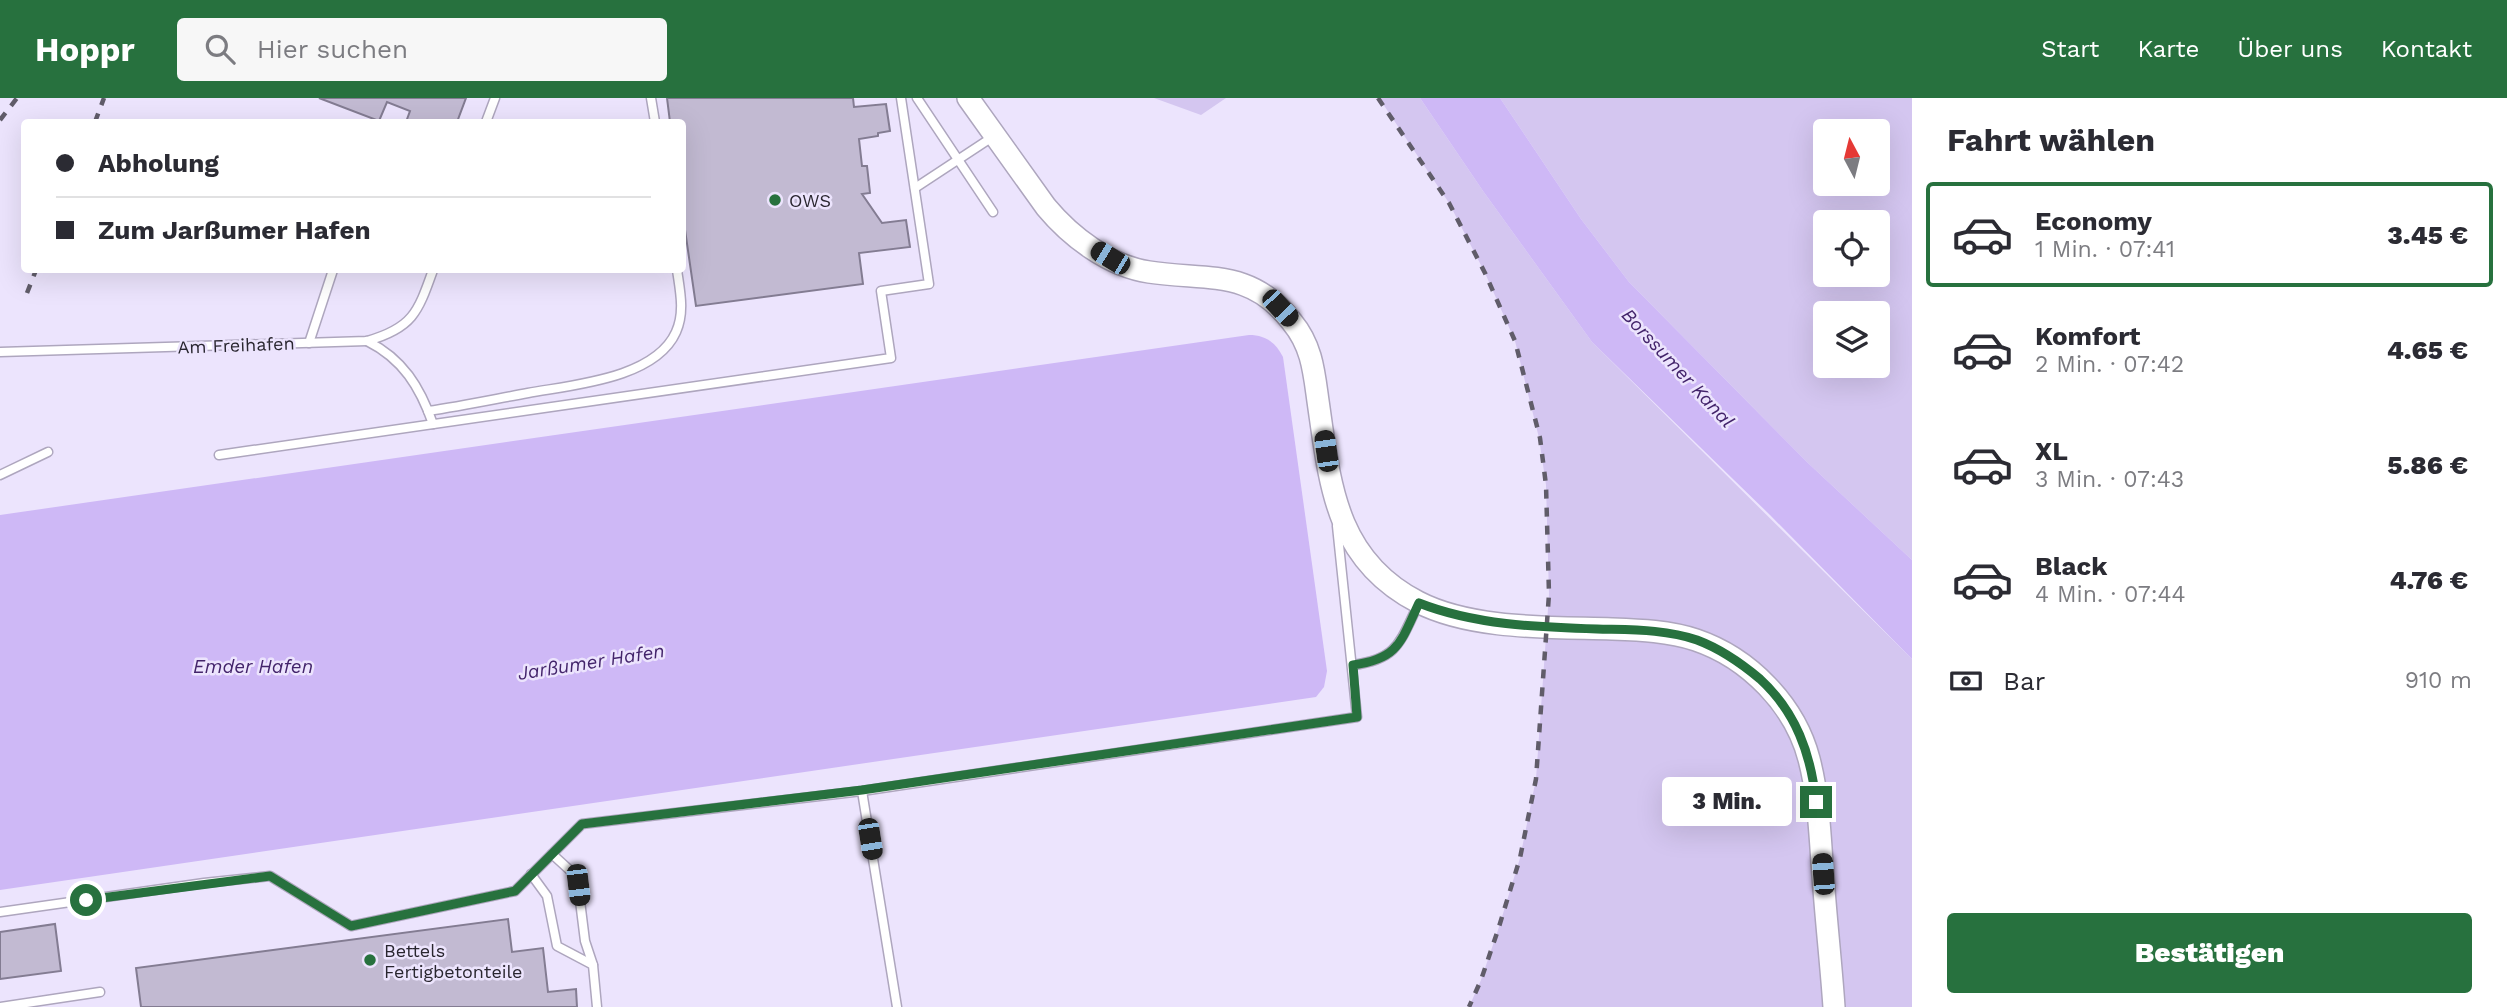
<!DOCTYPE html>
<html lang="de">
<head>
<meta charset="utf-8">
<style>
  :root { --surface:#fff; --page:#f7f7f7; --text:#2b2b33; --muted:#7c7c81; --line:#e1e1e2; --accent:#27713e }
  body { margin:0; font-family:"Work Sans",sans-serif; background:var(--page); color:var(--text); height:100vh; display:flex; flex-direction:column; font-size:26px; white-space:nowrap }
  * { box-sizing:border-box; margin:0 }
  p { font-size:23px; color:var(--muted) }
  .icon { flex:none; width:38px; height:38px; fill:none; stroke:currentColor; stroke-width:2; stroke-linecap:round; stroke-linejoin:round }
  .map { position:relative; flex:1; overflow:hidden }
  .panel { display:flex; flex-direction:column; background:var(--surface); width:595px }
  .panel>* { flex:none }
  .banner { position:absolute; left:21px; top:21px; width:665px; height:154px; border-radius:7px; box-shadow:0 7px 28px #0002; display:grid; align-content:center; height:154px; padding:0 35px; background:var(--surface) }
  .needle { width:46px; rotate:353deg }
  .buttons { position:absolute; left:1813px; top:21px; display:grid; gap:14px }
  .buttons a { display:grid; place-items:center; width:77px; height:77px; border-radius:7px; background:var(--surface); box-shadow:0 7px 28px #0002; font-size:35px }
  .end { position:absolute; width:32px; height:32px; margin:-16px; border:9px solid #27713e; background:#fff; box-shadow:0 0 0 4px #fff }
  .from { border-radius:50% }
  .bubble { position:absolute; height:49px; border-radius:7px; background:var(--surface); box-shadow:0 7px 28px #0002; font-size:23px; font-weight:800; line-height:49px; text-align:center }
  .car { position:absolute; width:21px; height:42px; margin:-21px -10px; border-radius:9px; box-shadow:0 0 5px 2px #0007; background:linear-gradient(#222 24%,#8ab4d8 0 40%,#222 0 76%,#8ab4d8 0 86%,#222 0) }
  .banner b { display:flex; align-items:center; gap:24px; height:66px; font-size:26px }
  .banner b+b { border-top:2px solid var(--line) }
  .banner i { width:18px; height:18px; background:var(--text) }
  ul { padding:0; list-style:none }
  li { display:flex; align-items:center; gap:21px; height:105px; margin:0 14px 10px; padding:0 21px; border:4px solid transparent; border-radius:7px }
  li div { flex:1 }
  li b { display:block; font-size:26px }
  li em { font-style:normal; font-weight:800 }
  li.selected { border-color:var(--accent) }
  li>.icon { width:63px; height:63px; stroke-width:1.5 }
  h2 { padding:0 35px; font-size:32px; line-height:84px }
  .pay { display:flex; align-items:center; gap:18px; height:77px; padding:0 35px; font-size:26px }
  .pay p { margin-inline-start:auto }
  .button { display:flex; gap:14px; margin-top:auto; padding:14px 35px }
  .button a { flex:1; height:80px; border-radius:7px; background:var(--accent); color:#fff; font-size:28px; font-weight:800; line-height:80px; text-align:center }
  header { display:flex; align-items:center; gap:42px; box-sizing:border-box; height:98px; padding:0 35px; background:var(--accent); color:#fff }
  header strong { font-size:33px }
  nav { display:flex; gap:38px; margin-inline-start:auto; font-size:24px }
  .search { width:490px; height:63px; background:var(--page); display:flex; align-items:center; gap:18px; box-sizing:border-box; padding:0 24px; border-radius:7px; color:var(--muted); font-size:26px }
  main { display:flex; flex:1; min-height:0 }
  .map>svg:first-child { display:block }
  .green { fill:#d4c6f0; fill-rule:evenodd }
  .water { fill:#ceb8f6 }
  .building { fill:#c2bad2; stroke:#837c92; stroke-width:2 }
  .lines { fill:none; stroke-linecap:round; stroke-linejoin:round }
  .service-casing { stroke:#aea6be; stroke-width:11 }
  .tertiary-casing { stroke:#aea6be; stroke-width:24 }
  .service { stroke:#fff; stroke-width:8 }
  .tertiary { stroke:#fff; stroke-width:21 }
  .rail { stroke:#605c69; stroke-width:4.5; stroke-dasharray:9 9; stroke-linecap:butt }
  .route { stroke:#27713e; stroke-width:9 }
  .poi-dot { fill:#27713e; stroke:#ece4fd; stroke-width:2.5 }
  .labels { text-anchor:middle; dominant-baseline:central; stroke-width:5; stroke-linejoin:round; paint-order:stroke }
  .poi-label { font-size:18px; fill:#29262f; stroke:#ece4fd; text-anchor:start }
  .street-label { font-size:18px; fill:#29262f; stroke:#ece4fd }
  .water-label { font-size:19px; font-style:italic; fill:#43246b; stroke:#ece4fd }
</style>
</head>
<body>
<header>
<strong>Hoppr</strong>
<div class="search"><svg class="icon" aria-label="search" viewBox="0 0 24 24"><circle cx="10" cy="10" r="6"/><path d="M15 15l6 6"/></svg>Hier suchen</div>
<nav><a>Start</a><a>Karte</a><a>Über uns</a><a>Kontakt</a></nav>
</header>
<main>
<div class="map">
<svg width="1912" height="909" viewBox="0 0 1912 909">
  <rect width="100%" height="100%" fill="#ece4fd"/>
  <g class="green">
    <polygon points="1154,0 1226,0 1201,17"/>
    <polygon points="1379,0 1420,0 1483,93 1592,244 1912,561 1912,909 1469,909 1481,882 1498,832 1520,760 1536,681 1549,496 1546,387 1539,340 1515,243 1485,175 1449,105"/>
    <path d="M1500 0H1912V462L1808 365 1629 184 1581 121ZM1825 33H1878V86H1825ZM1825 124H1878V177H1825ZM1825 215H1878V268H1825Z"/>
  </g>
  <g class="water">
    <polygon points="1420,0 1500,0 1581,121 1629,184 1808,365 1912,462 1912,561 1770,417 1592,244 1483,93"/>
    <path d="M1249 237C1266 237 1276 245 1283 259L1327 573 1324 589 1316 599 0 792V417Z"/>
  </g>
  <g class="building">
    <polygon points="319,0 466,0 457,24 406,24 410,13 387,4 379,23"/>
    <polygon points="667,0 853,0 854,9 886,6 890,33 878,35 878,38 859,41 862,68 867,68 870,95 862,96 882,125 906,122 910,149 859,155 863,186 696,208 682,111 682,24 670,24"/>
    <polygon points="508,821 512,854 543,850 548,894 576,891 577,909 141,909 136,870"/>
    <polygon points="55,826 61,873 0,881 0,834"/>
  </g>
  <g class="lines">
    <g class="service-casing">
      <g id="service">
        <polyline points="651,0 655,24"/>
        <polyline points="917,0 993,114"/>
        <polyline points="486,24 495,0"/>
        <polyline points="915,90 994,38"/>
        <path d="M367 243C403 261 420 289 433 326"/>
        <polyline points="309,245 333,172"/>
        <path d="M0 254 367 243C413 230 418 214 433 172"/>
        <path d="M428 313C462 308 495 301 528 295 571 287 655 281 676 234 685 214 680 193 677 172"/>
        <polyline points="219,357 891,260 881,193 929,186 901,0"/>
        <polyline points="0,377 48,354"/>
        <path d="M1353 567C1399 561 1400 543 1419 505"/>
        <polyline points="862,693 897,909"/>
        <polyline points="552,756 575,777 578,787 585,843 593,867"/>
        <polyline points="531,776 547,798 557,848 593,867 597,909"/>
        <polyline points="0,814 204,785 270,778 351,828 515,793 582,726 862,693 1357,619 1337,428"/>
        <polyline points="0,909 100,894"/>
      </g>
    </g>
    <g class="tertiary-casing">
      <path id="tertiary" d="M968 0 1046 109C1071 139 1109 168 1149 174 1207 183 1251 170 1292 224 1312 248 1314 274 1318 303 1330 386 1335 461 1418 504 1472 532 1553 529 1612 531 1640 532 1669 533 1696 542 1749 560 1795 607 1809 661 1819 699 1820 740 1823 778 1826 822 1831 865 1834 909"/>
    </g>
    <use href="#service" class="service"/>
    <use href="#tertiary" class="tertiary"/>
    <g class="rail">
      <polyline points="1378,0 1449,105 1485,175 1515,243 1540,340 1546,387 1549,496 1536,681 1520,760 1498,832 1481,882 1469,909"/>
      <polyline points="0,22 17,0"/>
      <polyline points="95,24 104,0"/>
      <polyline points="27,195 36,172"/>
    </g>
  </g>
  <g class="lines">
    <path class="route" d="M86 802 270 778 351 828 515 793 582 726 862 692 1357 619 1353 567C1399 561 1401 543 1419 505 1475 527 1536 529 1597 531 1630 532 1665 531 1697 542 1721 551 1741 565 1760 581 1796 614 1811 656 1816 704"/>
  </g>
  <g class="poi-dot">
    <circle cx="775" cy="102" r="7"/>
    <circle cx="370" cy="862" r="7"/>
  </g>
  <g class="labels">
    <g class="poi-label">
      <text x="789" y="102">OWS</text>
      <text x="384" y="852">Bettels<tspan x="384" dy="21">Fertigbetonteile</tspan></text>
    </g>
    <g class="street-label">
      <text transform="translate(236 247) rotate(-2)">Am Freihafen</text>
    </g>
    <g class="water-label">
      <text transform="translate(1678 270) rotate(47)">Borssumer Kanal</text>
      <text transform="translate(591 564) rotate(-9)">Jarßumer Hafen</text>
      <text x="253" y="568">Emder Hafen</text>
    </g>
  </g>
</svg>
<div class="buttons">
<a><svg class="needle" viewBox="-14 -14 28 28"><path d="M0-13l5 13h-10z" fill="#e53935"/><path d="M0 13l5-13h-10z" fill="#7c7c81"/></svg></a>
<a><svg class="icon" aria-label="locate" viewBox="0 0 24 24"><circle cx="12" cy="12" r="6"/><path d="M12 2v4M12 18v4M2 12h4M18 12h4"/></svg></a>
<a><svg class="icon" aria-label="layers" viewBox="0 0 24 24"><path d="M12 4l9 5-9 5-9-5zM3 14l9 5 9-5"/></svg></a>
</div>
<i class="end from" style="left:86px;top:802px"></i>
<i class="end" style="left:1816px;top:704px"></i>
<div class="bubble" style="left:1662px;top:679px;width:130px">3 Min.</div>
<i class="car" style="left:1110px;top:160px;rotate:301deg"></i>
<i class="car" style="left:1280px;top:210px;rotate:137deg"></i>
<i class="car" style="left:1326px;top:353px;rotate:352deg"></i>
<i class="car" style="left:870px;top:741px;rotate:171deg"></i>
<i class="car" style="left:1823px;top:776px;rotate:356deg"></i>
<i class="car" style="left:578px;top:787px;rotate:173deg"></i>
<div class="banner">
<b><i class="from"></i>Abholung</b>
<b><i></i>Zum Jarßumer Hafen</b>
</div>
</div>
<section class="panel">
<h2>Fahrt wählen</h2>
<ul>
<li class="selected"><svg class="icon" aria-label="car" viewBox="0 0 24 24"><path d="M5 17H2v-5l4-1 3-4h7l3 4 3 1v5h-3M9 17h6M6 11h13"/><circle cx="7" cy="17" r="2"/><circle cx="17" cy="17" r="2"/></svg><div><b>Economy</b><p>1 Min. · 07:41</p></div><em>3.45 €</em></li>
<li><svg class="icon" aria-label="car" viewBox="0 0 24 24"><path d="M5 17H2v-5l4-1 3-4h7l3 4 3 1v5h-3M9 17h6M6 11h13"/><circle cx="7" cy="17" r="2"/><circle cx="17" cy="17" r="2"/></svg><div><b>Komfort</b><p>2 Min. · 07:42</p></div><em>4.65 €</em></li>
<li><svg class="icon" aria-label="car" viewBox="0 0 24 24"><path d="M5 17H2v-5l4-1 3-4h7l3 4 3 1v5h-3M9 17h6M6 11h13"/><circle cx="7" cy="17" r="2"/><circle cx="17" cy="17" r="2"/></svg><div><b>XL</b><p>3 Min. · 07:43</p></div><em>5.86 €</em></li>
<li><svg class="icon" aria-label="car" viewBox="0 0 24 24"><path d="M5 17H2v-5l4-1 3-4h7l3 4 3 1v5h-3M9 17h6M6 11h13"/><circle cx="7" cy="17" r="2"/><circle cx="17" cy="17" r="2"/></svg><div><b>Black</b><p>4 Min. · 07:44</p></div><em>4.76 €</em></li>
</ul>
<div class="pay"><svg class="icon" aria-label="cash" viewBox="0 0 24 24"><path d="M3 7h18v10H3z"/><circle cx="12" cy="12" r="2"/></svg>Bar<p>910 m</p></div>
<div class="button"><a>Bestätigen</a></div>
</section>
</main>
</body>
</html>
